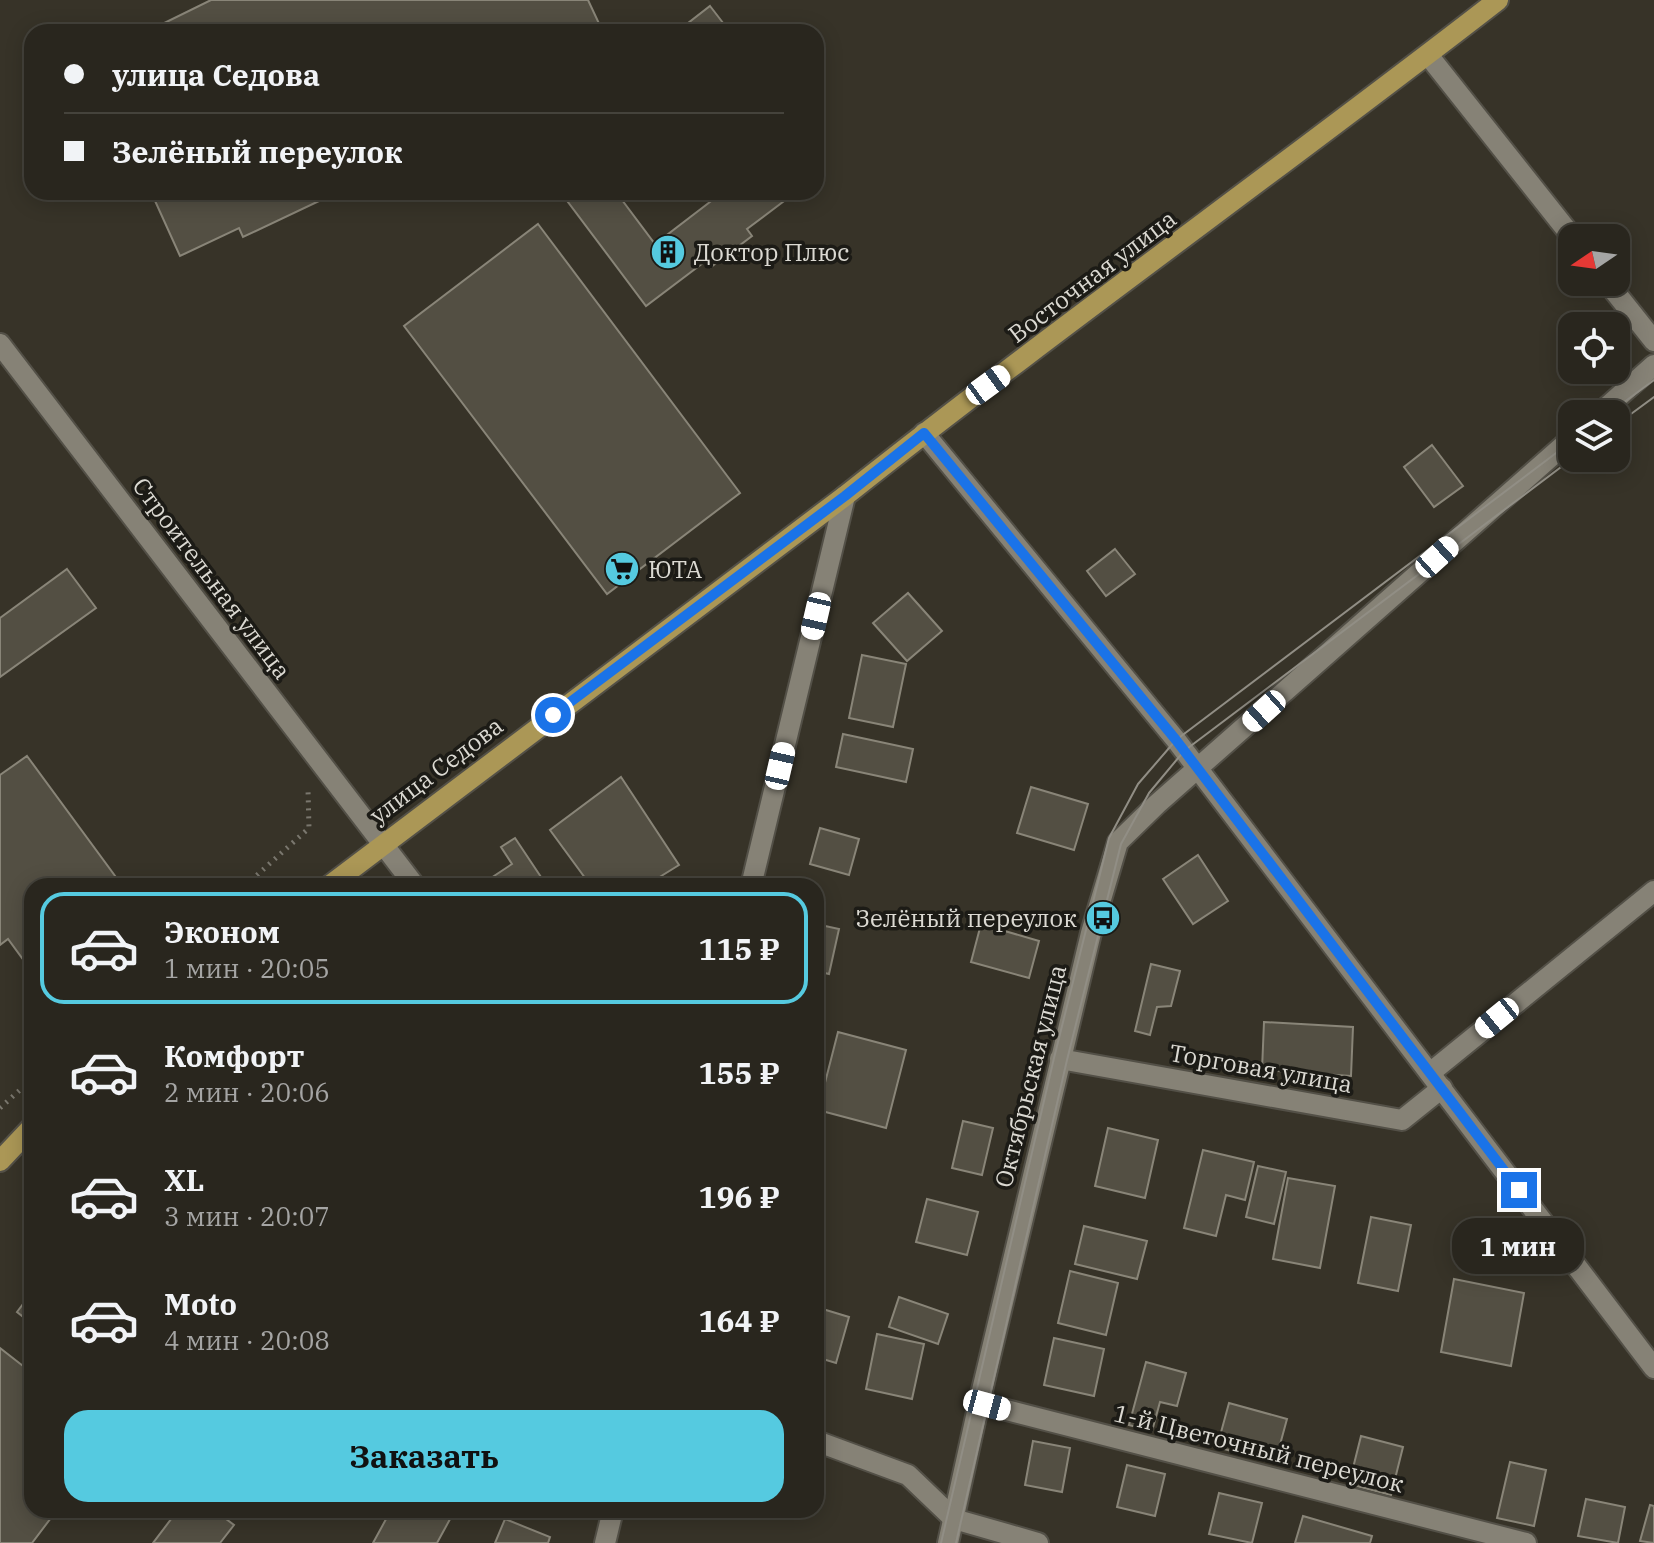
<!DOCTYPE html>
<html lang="ru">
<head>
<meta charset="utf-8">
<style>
  :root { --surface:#29261e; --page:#35322b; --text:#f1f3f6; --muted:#a5a5a4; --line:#45433c; --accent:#55cae0 }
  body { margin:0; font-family:"IBM Plex Serif",serif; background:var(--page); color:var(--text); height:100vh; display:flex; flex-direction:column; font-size:30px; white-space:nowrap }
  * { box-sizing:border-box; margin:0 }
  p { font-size:26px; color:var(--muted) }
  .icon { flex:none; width:44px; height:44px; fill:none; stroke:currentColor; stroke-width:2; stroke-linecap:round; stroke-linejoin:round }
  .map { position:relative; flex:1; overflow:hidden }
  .drawer { position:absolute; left:24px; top:878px; width:800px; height:640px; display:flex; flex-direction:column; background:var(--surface); border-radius:24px; box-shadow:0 4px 20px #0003,0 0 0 2px var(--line) }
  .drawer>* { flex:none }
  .top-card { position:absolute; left:24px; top:24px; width:800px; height:176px; border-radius:24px; box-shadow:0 4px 20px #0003,0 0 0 2px var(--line); display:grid; align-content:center; height:176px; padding:0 40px; background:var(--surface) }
  .needle { width:52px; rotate:257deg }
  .buttons { position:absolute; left:1558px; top:224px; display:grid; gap:16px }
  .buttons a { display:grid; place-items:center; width:72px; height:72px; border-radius:16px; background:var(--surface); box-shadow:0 4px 20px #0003,0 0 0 2px var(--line); font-size:40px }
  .end { position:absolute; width:36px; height:36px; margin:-18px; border:10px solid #1a73e8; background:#fff; box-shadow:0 0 0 4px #fff }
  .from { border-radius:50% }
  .bubble { position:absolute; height:56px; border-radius:24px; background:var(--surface); box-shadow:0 4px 20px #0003,0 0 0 2px var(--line); font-size:26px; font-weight:700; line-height:56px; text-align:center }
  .car { position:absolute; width:24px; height:48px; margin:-24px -12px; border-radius:10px; box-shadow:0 0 6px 2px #0007; background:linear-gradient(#fff 24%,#345 0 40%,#fff 0 76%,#345 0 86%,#fff 0) }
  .top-card b { display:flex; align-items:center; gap:28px; height:76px; font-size:30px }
  .top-card b+b { border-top:2px solid var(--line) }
  .top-card i { width:20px; height:20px; background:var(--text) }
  ul { padding:14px 0 0; list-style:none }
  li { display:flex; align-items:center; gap:24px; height:112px; margin:0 16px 12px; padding:0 24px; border:4px solid transparent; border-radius:24px }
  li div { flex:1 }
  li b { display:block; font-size:30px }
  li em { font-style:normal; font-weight:700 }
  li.selected { border-color:var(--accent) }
  li>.icon { width:72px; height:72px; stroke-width:1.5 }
  .primary-button { display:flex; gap:16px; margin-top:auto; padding:16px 40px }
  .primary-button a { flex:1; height:92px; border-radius:24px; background:var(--accent); color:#111; font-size:32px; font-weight:700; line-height:92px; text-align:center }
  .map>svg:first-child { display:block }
  .building { fill:#534f43; stroke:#898578; stroke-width:2 }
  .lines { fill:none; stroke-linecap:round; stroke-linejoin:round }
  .minor-casing { stroke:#535047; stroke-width:24 }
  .major-casing { stroke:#535047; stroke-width:24 }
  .path { stroke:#7a776e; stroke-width:5; stroke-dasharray:2 6; stroke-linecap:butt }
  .minor { stroke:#868276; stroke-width:20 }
  .major { stroke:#ab9756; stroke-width:20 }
  .tram { stroke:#918e85; stroke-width:2 }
  .route { stroke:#1a73e8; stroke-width:10 }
  .labels { text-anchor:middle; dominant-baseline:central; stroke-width:7; stroke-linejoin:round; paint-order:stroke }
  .poi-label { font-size:24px; fill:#dbd9d2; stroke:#1c1b16; text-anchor:start }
  .street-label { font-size:24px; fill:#dbd9d2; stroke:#1c1b16 }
</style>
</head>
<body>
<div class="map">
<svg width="1654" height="1543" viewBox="0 0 1654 1543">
  <rect width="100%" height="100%" fill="#373328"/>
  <g class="building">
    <polygon points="211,0 588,0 603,32 146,32"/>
    <polygon points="710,6 730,32 687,32 683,27"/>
    <polygon points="151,192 338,192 243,237 239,228 180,256"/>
    <polygon points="564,192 616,192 655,244 723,192 796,192 747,229 752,236 711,267 707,260 646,306 562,194"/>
    <polygon points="538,224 740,493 607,594 404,326"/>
    <polygon points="1432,445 1463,486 1434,507 1404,467"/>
    <polygon points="1115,549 1135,574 1106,596 1087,571"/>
    <polygon points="67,569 96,608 0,677 0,618"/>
    <polygon points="908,593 942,631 907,661 873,623"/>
    <polygon points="862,655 906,664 893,727 849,718"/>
    <polygon points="843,734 913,749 906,782 836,767"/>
    <polygon points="27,756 121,884 118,886 32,886 32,950 22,958 8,939 0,945 0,775"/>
    <polygon points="621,777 679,865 645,886 591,886 550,830"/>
    <polygon points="1031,787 1088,804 1074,850 1017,833"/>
    <polygon points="820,828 859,839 849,875 810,864"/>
    <polygon points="515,838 547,886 479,886 512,864 501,847"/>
    <polygon points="1198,855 1228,901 1193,924 1163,879"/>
    <polygon points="816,924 839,929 829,974 816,971"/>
    <polygon points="981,924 1039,941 1029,978 971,962"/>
    <polygon points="1151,964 1180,971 1171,1006 1157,1007 1150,1035 1135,1031"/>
    <polygon points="1264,1022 1353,1027 1351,1076 1262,1070"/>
    <polygon points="838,1032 906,1050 886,1128 818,1110"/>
    <polygon points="963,1121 993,1128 982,1175 952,1168"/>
    <polygon points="1108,1128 1158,1140 1145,1198 1095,1186"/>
    <polygon points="1203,1150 1254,1162 1245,1200 1226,1195 1216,1236 1184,1228"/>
    <polygon points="1258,1166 1286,1172 1274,1224 1246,1217"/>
    <polygon points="1288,1178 1335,1186 1320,1268 1273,1259"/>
    <polygon points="927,1199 978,1212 967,1255 916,1242"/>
    <polygon points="1371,1217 1411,1225 1398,1291 1358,1283"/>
    <polygon points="1084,1226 1147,1241 1137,1279 1075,1264"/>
    <polygon points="1070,1271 1118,1283 1106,1335 1058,1323"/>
    <polygon points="1454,1279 1524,1293 1511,1366 1441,1352"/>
    <polygon points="32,1292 32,1324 17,1312"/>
    <polygon points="899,1297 948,1314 938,1344 889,1327"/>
    <polygon points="816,1307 849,1317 836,1363 816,1357"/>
    <polygon points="877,1334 924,1344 912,1399 866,1389"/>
    <polygon points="1054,1338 1104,1349 1094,1396 1044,1385"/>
    <polygon points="0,1348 32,1373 32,1510 57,1510 32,1543 0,1543"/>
    <polygon points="1146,1362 1186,1373 1177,1406 1160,1402 1152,1431 1129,1425"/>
    <polygon points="1229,1403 1287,1419 1275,1463 1217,1447"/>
    <polygon points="1361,1436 1403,1447 1391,1495 1349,1484"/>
    <polygon points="1033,1441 1070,1448 1062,1492 1025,1485"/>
    <polygon points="1510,1462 1546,1470 1534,1526 1497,1518"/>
    <polygon points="1127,1465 1165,1474 1155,1516 1117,1507"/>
    <polygon points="1219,1493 1262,1503 1252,1543 1209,1534"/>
    <polygon points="1586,1499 1625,1507 1618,1543 1578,1536"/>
    <polygon points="1650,1505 1654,1506 1654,1543 1640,1541"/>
    <polygon points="178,1510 214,1510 234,1525 220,1543 153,1543"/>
    <polygon points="391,1510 455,1510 437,1543 373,1543"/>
    <polygon points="1303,1516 1372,1536 1370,1543 1295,1543"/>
    <polygon points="505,1519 550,1537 548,1543 495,1543"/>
  </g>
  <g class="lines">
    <g class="minor-casing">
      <g id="minor">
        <polyline points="1428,55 1573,238"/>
        <polyline points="1607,282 1654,341"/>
        <polyline points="0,344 415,886"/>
        <polyline points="1599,414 1654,365"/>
        <polyline points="924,433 1176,740 1654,1368"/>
        <polyline points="751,886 845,496"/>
        <polyline points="1060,1059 1402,1120 1442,1088"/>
        <polyline points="1430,1073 1654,891"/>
        <polyline points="979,1403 1526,1543"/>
        <polyline points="816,1441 908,1475 954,1519 1038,1543"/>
        <polyline points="605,1543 613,1510"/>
        <polyline points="948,1543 979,1403 1091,933 1118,842 1157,804 1572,438"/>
      </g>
    </g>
    <g class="major-casing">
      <g id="major">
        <path d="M329 886 845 496C1059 326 1282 168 1498 0"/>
        <polyline points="0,1161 32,1127"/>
      </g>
    </g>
    <g class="path">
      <polyline points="245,886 309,828 308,790"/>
      <polyline points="0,1108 32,1079"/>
    </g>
    <use href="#minor" class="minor"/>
    <use href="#major" class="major"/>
    <g class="tram">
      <polyline points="1608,414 1654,380"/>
      <polyline points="1616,425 1654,397"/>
      <polyline points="941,1543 1054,1058 1109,838 1138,784 1176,740 1572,441"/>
      <polyline points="956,1543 1067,1060 1121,844 1149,793 1184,751 1573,458"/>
    </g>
  </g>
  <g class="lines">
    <polyline class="route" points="553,715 845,496 924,433 1176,740 1519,1190"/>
  </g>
  <defs>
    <g id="building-disc" transform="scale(1.8)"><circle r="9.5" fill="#55cae0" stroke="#1c1b16"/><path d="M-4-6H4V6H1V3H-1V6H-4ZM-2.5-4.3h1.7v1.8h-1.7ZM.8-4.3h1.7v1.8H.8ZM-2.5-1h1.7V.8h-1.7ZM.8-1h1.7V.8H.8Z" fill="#111"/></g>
    <g id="supermarket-disc" transform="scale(1.8)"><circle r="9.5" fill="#55cae0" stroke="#1c1b16"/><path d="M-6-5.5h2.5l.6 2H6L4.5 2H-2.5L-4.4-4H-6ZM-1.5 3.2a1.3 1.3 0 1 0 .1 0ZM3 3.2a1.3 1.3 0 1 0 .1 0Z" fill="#111"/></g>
    <g id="bus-disc" transform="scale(1.8)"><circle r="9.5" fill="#55cae0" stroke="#1c1b16"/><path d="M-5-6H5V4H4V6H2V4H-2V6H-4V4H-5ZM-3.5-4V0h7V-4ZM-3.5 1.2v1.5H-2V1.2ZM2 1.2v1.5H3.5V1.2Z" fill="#111"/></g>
  </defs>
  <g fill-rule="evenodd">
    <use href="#building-disc" x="668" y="252"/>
    <use href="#supermarket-disc" x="622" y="569"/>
    <use href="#bus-disc" x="1103" y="918"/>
  </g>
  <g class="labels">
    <g class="poi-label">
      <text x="694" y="252">Доктор Плюс</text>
      <text x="648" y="569">ЮТА</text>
      <text x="1077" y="918" text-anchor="end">Зелёный переулок</text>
    </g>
    <g class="street-label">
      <text transform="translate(1092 276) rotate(-37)">Восточная улица</text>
      <text transform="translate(212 578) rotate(53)">Строительная улица</text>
      <text transform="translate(436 770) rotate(-37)">улица Седова</text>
      <text transform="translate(1261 1068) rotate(10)">Торговая улица</text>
      <text transform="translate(1030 1076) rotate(-76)">Октябрьская улица</text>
      <text transform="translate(1259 1448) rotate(14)">1-й Цветочный переулок</text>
    </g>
  </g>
</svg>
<div class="buttons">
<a><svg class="needle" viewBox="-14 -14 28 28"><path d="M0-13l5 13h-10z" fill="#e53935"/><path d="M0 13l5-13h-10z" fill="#a5a5a4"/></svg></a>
<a><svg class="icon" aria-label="locate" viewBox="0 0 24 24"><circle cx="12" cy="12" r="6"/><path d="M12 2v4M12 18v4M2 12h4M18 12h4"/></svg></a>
<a><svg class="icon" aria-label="layers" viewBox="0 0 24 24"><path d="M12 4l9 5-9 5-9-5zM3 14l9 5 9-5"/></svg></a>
</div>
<i class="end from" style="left:553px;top:715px"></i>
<i class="end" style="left:1519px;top:1190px"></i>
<div class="bubble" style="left:1452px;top:1218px;width:132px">1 мин</div>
<i class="car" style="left:988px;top:385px;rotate:54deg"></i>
<i class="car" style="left:1437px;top:557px;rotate:48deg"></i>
<i class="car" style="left:816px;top:616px;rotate:193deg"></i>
<i class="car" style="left:1264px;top:711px;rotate:228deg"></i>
<i class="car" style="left:780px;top:766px;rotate:13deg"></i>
<i class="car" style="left:1497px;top:1018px;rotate:231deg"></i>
<i class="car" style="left:987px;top:1405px;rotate:105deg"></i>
<div class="top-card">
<b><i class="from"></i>улица Седова</b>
<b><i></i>Зелёный переулок</b>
</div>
<section class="drawer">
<ul>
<li class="selected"><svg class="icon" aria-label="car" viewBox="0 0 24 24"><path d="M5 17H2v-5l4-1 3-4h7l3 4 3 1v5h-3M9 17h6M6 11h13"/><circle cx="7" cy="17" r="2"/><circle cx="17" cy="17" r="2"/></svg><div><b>Эконом</b><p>1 мин · 20:05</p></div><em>115 ₽</em></li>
<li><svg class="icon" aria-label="car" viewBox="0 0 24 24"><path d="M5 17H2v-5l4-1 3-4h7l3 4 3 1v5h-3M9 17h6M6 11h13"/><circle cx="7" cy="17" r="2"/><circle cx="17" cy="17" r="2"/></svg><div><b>Комфорт</b><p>2 мин · 20:06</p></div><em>155 ₽</em></li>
<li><svg class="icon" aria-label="car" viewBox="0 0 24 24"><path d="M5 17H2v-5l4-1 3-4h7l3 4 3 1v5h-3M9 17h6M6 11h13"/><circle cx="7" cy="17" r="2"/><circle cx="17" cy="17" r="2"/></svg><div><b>XL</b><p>3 мин · 20:07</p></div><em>196 ₽</em></li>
<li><svg class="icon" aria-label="car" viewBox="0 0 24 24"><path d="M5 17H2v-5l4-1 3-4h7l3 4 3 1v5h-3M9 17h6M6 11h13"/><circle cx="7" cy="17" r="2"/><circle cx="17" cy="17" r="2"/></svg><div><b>Moto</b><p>4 мин · 20:08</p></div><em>164 ₽</em></li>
</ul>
<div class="primary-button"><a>Заказать</a></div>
</section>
</div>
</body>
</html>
